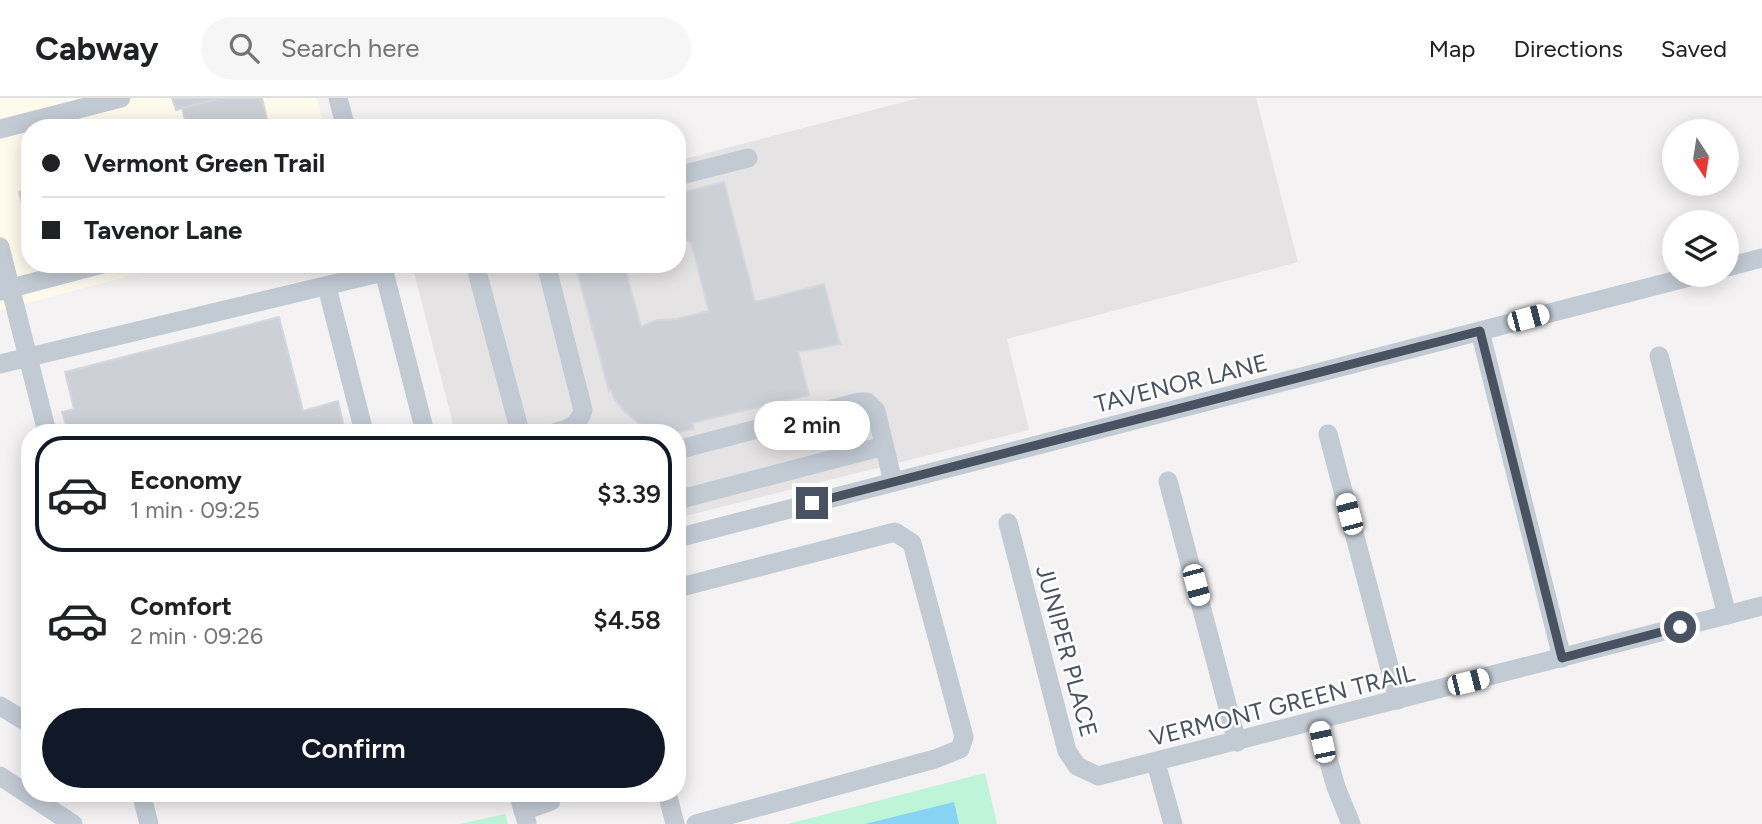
<!DOCTYPE html>
<html lang="en">
<head>
<meta charset="utf-8">
<style>
  :root { --surface:#fff; --page:#f6f6f6; --text:#202124; --muted:#757577; --line:#e0e0e0; --accent:#111827 }
  body { margin:0; font-family:Figtree,sans-serif; background:var(--page); color:var(--text); height:100vh; display:flex; flex-direction:column; font-size:26px; white-space:nowrap }
  * { box-sizing:border-box; margin:0 }
  p { font-size:23px; color:var(--muted) }
  .icon { flex:none; width:38px; height:38px; fill:none; stroke:currentColor; stroke-width:2; stroke-linecap:round; stroke-linejoin:round }
  .map { position:relative; flex:1; overflow:hidden }
  .side { position:absolute; left:21px; top:326px; width:665px; height:378px; display:flex; flex-direction:column; background:var(--surface); border-radius:28px; box-shadow:0 4px 18px #0003 }
  .side>* { flex:none }
  .guide { position:absolute; left:21px; top:21px; width:665px; height:154px; border-radius:28px; box-shadow:0 4px 18px #0003; display:grid; align-content:center; height:154px; padding:0 21px; background:var(--surface) }
  .needle { width:46px; rotate:168deg }
  .buttons { position:absolute; left:1662px; top:21px; display:grid; gap:14px }
  .buttons a { display:grid; place-items:center; width:77px; height:77px; border-radius:50%; background:var(--surface); box-shadow:0 4px 18px #0003; font-size:35px }
  .end { position:absolute; width:32px; height:32px; margin:-16px; border:9px solid #485261; background:#fff; box-shadow:0 0 0 4px #fff }
  .from { border-radius:50% }
  .bubble { position:absolute; height:49px; border-radius:24px; background:var(--surface); box-shadow:0 4px 18px #0003; font-size:23px; font-weight:600; line-height:49px; text-align:center }
  .car { position:absolute; width:21px; height:42px; margin:-21px -10px; border-radius:9px; box-shadow:0 0 5px 2px #0007; background:linear-gradient(#fff 24%,#345 0 40%,#fff 0 76%,#345 0 86%,#fff 0) }
  .guide b { display:flex; align-items:center; gap:24px; height:66px; font-size:26px }
  .guide b+b { border-top:2px solid var(--line) }
  .guide i { width:18px; height:18px; background:var(--text) }
  ul { padding:12px 0 0; list-style:none }
  li { display:flex; align-items:center; gap:21px; height:116px; margin:0 14px 10px; padding:0 7px; border:4px solid transparent; border-radius:28px }
  li div { flex:1 }
  li b { display:block; font-size:26px }
  li em { font-style:normal; font-weight:600 }
  li.active { border-color:var(--accent) }
  li>.icon { width:63px; height:63px; stroke-width:1.5 }
  .cta { display:flex; gap:14px; margin-top:auto; padding:14px 21px }
  .cta a { flex:1; height:80px; border-radius:42px; background:var(--accent); color:#fff; font-size:28px; font-weight:600; line-height:80px; text-align:center }
  header { display:flex; align-items:center; gap:42px; box-sizing:border-box; height:98px; padding:0 35px; background:var(--surface); border-bottom:2px solid var(--line) }
  header strong { font-size:33px }
  nav { display:flex; gap:38px; margin-inline-start:auto; font-size:24px }
  .search { width:490px; height:63px; background:var(--page); display:flex; align-items:center; gap:18px; box-sizing:border-box; padding:0 24px; border-radius:38px; color:var(--muted); font-size:26px }
  .map>svg:first-child { display:block }
  .commercial { fill:#fefaec }
  .education { fill:#e5e3e4 }
  .green { fill:#bef4d8 }
  .water { fill:#88d2f4 }
  .building { fill:#cdd0d6; stroke:#d5d7de; stroke-width:2 }
  .lines { fill:none; stroke-linecap:round; stroke-linejoin:round }
  .minor { stroke:#c2cad4; stroke-width:19 }
  .route { stroke:#485261; stroke-width:9 }
  .labels { text-anchor:middle; dominant-baseline:central; stroke-width:5; stroke-linejoin:round; paint-order:stroke }
  .street-label { font-size:24px; fill:#485261; stroke:#fff }
</style>
</head>
<body>
<header>
<strong>Cabway</strong>
<div class="search"><svg class="icon" aria-label="search" viewBox="0 0 24 24"><circle cx="10" cy="10" r="6"/><path d="M15 15l6 6"/></svg>Search here</div>
<nav><a>Map</a><a>Directions</a><a>Saved</a></nav>
</header>
<div class="map">
<svg width="1762" height="726" viewBox="0 0 1762 726">
  <rect width="100%" height="100%" fill="#f4f2f2"/>
  <polygon class="commercial" points="0,0 317,0 322,19 321,30 30,30 30,166 176,166 0,212"/>
  <polygon class="education" points="919,0 1256,0 1298,164 1007,241 1029,332 677,420 677,334 455,334 412,166 677,166 677,63"/>
  <g class="green">
    <polygon points="985,675 997,726 788,726"/>
    <polygon points="505,716 508,726 460,726"/>
  </g>
  <polygon class="water" points="954,704 959,726 865,726"/>
  <g class="building">
    <polygon points="172,0 222,0 176,12"/>
    <polygon points="222,0 262,0 269,30 187,30 182,10"/>
    <polygon points="724,84 755,204 824,186 840,246 798,254 809,297 692,325 694,331 678,334 657,333 638,325 624,313 615,302 611,292 609,293 575,166 624,166 641,229 657,222 677,221 709,213 691,145 687,142 677,144 677,96"/>
    <polygon points="30,91 30,135 19,94"/>
    <polygon points="279,219 303,313 338,303 345,334 68,334 62,314 74,311 65,274"/>
  </g>
  <g class="lines">
    <g class="minor">
      <polyline points="338,0 346,30"/>
      <polyline points="0,31 121,0"/>
      <polyline points="677,78 748,60"/>
      <polyline points="0,149 47,334"/>
      <polyline points="382,166 425,334"/>
      <polyline points="475,166 520,334"/>
      <path d="M546 166 583 312C579 326 570 331 556 334"/>
      <polyline points="1727,169 1762,160"/>
      <polyline points="327,189 364,334"/>
      <polyline points="0,193 102,166"/>
      <polyline points="1480,233 1562,560"/>
      <polyline points="1659,258 1727,517"/>
      <polyline points="0,266 383,174"/>
      <polyline points="1328,336 1398,602"/>
      <polyline points="677,352 859,304 867,304 876,313 893,384"/>
      <polyline points="1168,383 1237,644"/>
      <polyline points="677,402 884,348"/>
      <polyline points="1008,425 1067,653 1077,668 1098,678 1762,508"/>
      <polyline points="677,440 1697,177"/>
      <polyline points="677,490 895,434 912,445 964,639 960,651 935,661 696,726"/>
      <polyline points="0,608 30,626"/>
      <polyline points="1317,623 1336,689 1351,726"/>
      <polyline points="1156,665 1173,726"/>
      <polyline points="0,678 73,726"/>
      <polyline points="141,695 149,726"/>
      <polyline points="518,695 527,725"/>
      <polyline points="667,695 675,726"/>
      <polyline points="523,713 551,703 549,695"/>
    </g>
  </g>
  <g class="lines">
    <polyline class="route" points="812,405 1480,233 1562,560 1680,529"/>
  </g>
  <g class="labels">
    <g class="street-label">
      <text transform="translate(1181 285) rotate(-14)">TAVENOR LANE</text>
      <text transform="translate(1067 553) rotate(75)">JUNIPER PLACE</text>
      <text transform="translate(1282 607) rotate(-14)">VERMONT GREEN TRAIL</text>
    </g>
  </g>
</svg>
<div class="buttons">
<a><svg class="needle" viewBox="-14 -14 28 28"><path d="M0-13l5 13h-10z" fill="#e53935"/><path d="M0 13l5-13h-10z" fill="#757577"/></svg></a>
<a><svg class="icon" aria-label="layers" viewBox="0 0 24 24"><path d="M12 4l9 5-9 5-9-5zM3 14l9 5 9-5"/></svg></a>
</div>
<i class="end from" style="left:1680px;top:529px"></i>
<i class="end" style="left:812px;top:405px"></i>
<div class="bubble" style="left:754px;top:303px;width:116px">2 min</div>
<i class="car" style="left:1528px;top:220px;rotate:75deg"></i>
<i class="car" style="left:1349px;top:416px;rotate:345deg"></i>
<i class="car" style="left:1196px;top:487px;rotate:165deg"></i>
<i class="car" style="left:1468px;top:584px;rotate:76deg"></i>
<i class="car" style="left:1322px;top:644px;rotate:348deg"></i>
<div class="guide">
<b><i class="from"></i>Vermont Green Trail</b>
<b><i></i>Tavenor Lane</b>
</div>
<section class="side">
<ul>
<li class="active"><svg class="icon" aria-label="car" viewBox="0 0 24 24"><path d="M5 17H2v-5l4-1 3-4h7l3 4 3 1v5h-3M9 17h6M6 11h13"/><circle cx="7" cy="17" r="2"/><circle cx="17" cy="17" r="2"/></svg><div><b>Economy</b><p>1 min · 09:25</p></div><em>$3.39</em></li>
<li><svg class="icon" aria-label="car" viewBox="0 0 24 24"><path d="M5 17H2v-5l4-1 3-4h7l3 4 3 1v5h-3M9 17h6M6 11h13"/><circle cx="7" cy="17" r="2"/><circle cx="17" cy="17" r="2"/></svg><div><b>Comfort</b><p>2 min · 09:26</p></div><em>$4.58</em></li>
</ul>
<div class="cta"><a>Confirm</a></div>
</section>
</div>
</body>
</html>
